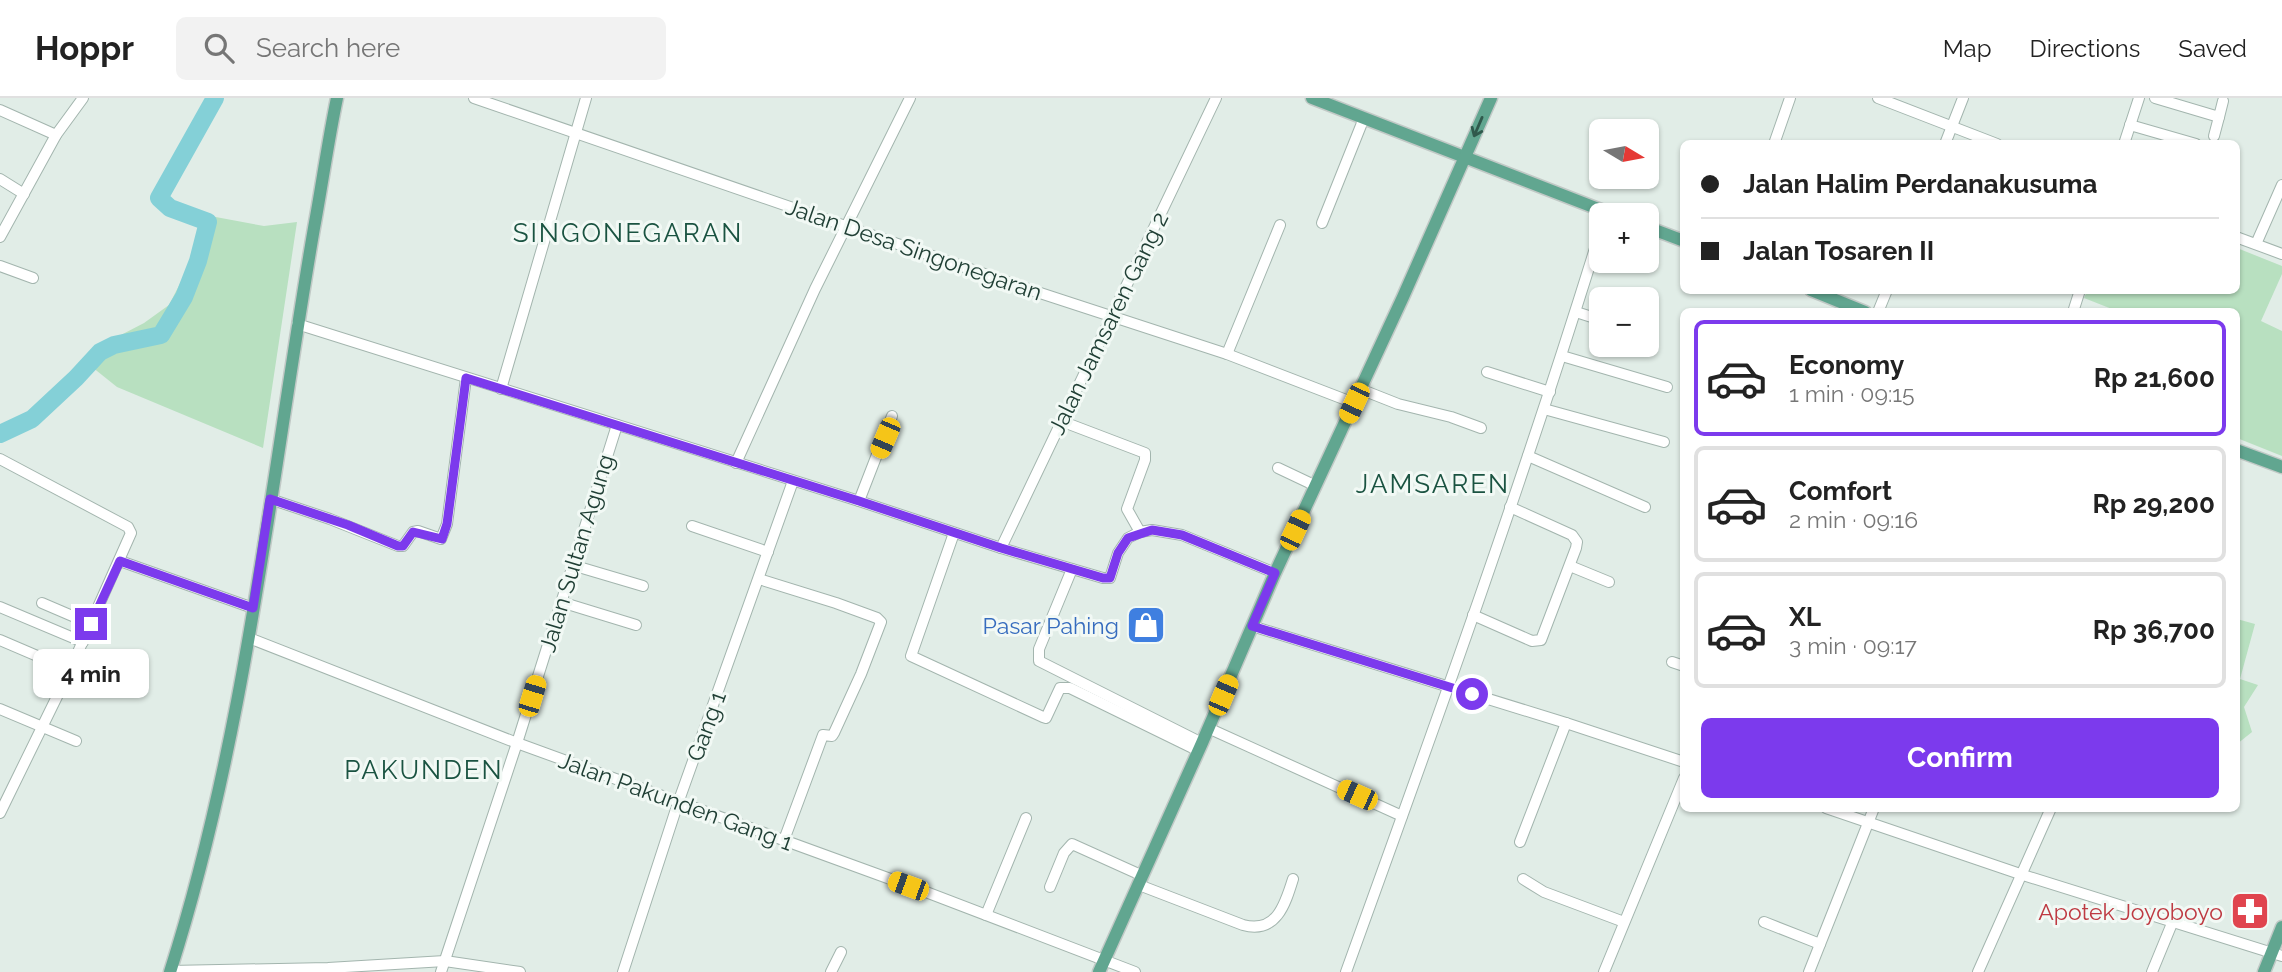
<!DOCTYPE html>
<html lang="en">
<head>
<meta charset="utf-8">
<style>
  :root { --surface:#fff; --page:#f2f2f2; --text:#222; --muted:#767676; --line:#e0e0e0; --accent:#7c3aed }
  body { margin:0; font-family:Raleway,sans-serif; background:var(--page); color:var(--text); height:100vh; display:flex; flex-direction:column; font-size:26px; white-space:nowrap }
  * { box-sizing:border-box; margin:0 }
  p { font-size:23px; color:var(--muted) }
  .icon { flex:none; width:38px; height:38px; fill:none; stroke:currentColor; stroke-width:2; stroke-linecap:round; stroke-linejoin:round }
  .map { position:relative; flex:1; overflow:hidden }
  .drawer { position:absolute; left:1680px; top:210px; width:560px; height:504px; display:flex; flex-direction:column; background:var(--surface); border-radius:10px; box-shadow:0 2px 5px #0004 }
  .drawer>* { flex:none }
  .top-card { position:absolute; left:1680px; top:42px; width:560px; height:154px; border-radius:10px; box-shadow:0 2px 5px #0004; display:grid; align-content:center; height:154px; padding:0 21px; background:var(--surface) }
  .needle { width:46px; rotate:100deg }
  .fabs { position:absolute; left:1589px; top:21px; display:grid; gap:14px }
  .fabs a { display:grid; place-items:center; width:70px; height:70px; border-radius:10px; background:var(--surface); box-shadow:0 2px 5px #0004; font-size:35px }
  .end { position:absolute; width:32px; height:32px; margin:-16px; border:9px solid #7c3aed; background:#fff; box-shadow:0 0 0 4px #fff }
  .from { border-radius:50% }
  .bubble { position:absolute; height:49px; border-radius:10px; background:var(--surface); box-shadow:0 2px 5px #0004; font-size:23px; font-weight:700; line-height:49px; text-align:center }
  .car { position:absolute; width:21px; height:42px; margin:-21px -10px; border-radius:9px; box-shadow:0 0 5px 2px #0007; background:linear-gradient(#f5c518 24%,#345 0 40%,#f5c518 0 76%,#345 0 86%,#f5c518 0) }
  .top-card b { display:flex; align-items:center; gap:24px; height:66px; font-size:26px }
  .top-card b+b { border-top:2px solid var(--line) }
  .top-card i { width:18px; height:18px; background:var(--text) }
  ul { padding:12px 0 0; list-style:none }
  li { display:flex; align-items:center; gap:21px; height:116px; margin:0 14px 10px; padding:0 7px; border:4px solid var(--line); border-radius:10px }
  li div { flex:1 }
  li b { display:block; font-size:26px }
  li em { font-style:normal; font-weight:700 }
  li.active { border-color:var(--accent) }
  li>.icon { width:63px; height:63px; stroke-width:1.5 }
  .cta { display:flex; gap:14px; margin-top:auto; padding:14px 21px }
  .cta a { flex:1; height:80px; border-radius:10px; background:var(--accent); color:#fff; font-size:28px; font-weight:700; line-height:80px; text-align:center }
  header { display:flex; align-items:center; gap:42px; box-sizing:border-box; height:98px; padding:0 35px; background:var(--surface); border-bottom:2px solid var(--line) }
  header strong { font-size:33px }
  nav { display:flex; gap:38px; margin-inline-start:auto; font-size:24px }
  .search { width:490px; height:63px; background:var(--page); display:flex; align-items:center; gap:18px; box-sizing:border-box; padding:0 24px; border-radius:10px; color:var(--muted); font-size:26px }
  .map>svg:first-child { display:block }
  .green { fill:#b8e0c0 }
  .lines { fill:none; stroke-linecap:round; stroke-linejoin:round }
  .river { stroke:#84d0d7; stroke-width:18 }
  .minor-casing { stroke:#a3b5ae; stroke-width:12 }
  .major-casing { stroke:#c1c9c6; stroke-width:15 }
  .minor { stroke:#fff; stroke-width:10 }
  .major { stroke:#61a690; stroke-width:12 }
  .oneway { stroke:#30594c }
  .route { stroke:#7c3aed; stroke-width:9 }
  .labels { text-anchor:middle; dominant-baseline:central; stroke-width:6; stroke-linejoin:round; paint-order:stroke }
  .street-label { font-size:23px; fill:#203f35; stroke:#f2f9f5 }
  .shop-label { font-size:23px; fill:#366cbe; stroke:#f2f9f5; text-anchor:end }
  .health-label { font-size:23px; fill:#be3a42; stroke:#f2f9f5; text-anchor:end }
  .quarter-label { font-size:26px; letter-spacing:2px; fill:#1a5341; stroke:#f2f9f5 }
</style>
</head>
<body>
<header>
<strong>Hoppr</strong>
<div class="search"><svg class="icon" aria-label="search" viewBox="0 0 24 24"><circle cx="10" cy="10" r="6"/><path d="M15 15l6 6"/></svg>Search here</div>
<nav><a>Map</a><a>Directions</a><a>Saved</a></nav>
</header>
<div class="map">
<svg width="2282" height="874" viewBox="0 0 2282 874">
  <rect width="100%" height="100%" fill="#e1ede7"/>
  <g class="green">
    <polygon points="205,117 264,128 297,124 263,350 117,289 92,269 119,238 144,225 169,207 188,170"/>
    <polygon points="2237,150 2282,168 2282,176 2261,223 2282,233 2282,358 2237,340 2236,214 2117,213 2084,200 2087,193 2236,192"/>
    <polygon points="2237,521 2255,526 2240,581 2258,587 2244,609 2252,634 2237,646"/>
  </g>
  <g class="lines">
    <polyline class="river" points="0,336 32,321 76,280 100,254 114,247 161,237 184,199 198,163 208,124 170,110 159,100 215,0"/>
    <g class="minor-casing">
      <g id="minor">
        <polyline points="474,0 1034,193 1227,256 1354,305"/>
        <polyline points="1878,0 1997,46"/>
        <polyline points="2155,0 2219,19 2223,3"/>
        <polyline points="0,12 56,37"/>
        <polyline points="2130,27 2196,46"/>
        <polyline points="2214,38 2219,19"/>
        <polyline points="1774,46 1790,0"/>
        <polyline points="1945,46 1963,0"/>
        <polyline points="2124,46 2139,0"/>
        <polyline points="0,81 24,96"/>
        <polyline points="1322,125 1364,20"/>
        <polyline points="0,139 56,37 83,0"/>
        <polyline points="2236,139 2282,156"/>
        <polyline points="2256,146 2282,87"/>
        <polyline points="0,168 33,180"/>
        <polyline points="1576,214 1601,222"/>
        <polyline points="1878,214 1887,192"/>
        <polyline points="2073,214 2080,192"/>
        <polyline points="297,226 859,403 1001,450 1103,480 1110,480 1118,455 1128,440 1140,434 1152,432 1182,437 1275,475"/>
        <polyline points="1227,256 1280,127"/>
        <polyline points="1562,258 1667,289"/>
        <polyline points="1487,274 1550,294"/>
        <polyline points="501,291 586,0"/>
        <polyline points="1360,291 1398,306 1451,319 1481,330"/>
        <polyline points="1544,311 1664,344"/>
        <polyline points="1061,323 1145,355 1145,362 1127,411 1140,434"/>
        <polyline points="1528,358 1645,409"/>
        <polyline points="0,361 128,429 131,435 70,572 0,715"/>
        <polyline points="736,365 815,191 910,0"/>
        <polyline points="1278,370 1316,388"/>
        <polyline points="270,401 330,421 398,448 403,448 413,434 418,433 441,441 447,426 466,280"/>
        <polyline points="859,403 892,318"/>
        <polyline points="692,428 768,454"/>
        <polyline points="954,435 911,558 1043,619 1046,620 1060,590 1070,590 1199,653"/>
        <polyline points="1001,450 1216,0"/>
        <polyline points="120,463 253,510"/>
        <polyline points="572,467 643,488"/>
        <polyline points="1570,468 1609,484"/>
        <polyline points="1072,471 1039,551 1039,563 1202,645"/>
        <polyline points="759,481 836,505 877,520 881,524 861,576 834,635 832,638 823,637 784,742"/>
        <polyline points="561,504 636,527"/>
        <polyline points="42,505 91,526"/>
        <polyline points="0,509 83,544"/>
        <polyline points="1473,517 1532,543 1541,542 1576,450 1577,444 1572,437 1510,409"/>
        <polyline points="1252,528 1566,625 1684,664"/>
        <polyline points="249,540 517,645 926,794 1135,874"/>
        <polyline points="0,542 70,572"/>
        <polyline points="1672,564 1684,568"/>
        <polyline points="0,611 76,643"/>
        <polyline points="1208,630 1402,718"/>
        <polyline points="1826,710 2023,777 2282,858"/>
        <polyline points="1520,744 1566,625"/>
        <polyline points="1523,781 1544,794 1624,824"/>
        <path d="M1139 787 1243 827C1276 836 1285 807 1293 781"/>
        <polyline points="1050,789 1064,755 1072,746 1143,778"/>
        <polyline points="986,817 1026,720"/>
        <polyline points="1764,824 1820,846"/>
        <polyline points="170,873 328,870 445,863 520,874"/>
        <polyline points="441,874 517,645 617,327"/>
        <polyline points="623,874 678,705 793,383"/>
        <polyline points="831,874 841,854"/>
        <path d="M1346 874C1435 628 1524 381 1601 131"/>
        <polyline points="1604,874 1684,680"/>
        <polyline points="1809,874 1874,710"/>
        <polyline points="1978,874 2051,710"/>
        <polyline points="2152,874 2173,823"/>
      </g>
    </g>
    <g class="major-casing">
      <g id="major">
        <polyline points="1312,0 1614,117"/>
        <polyline points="1647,129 1684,143"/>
        <polyline points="1811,192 1865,214"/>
        <polyline points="2236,352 2282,369"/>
        <path d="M170 874C247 633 271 379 314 130 322 87 328 43 337 0"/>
        <polyline points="1099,874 1202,645 1275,475 1403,199 1491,0"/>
        <polyline points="2264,874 2282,829"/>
      </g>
    </g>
    <use href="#minor" class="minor"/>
    <use href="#major" class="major"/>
  </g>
  <defs><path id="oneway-shaft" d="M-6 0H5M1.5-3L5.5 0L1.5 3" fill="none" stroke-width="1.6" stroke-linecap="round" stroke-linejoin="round" transform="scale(1.75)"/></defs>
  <use class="oneway" href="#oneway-shaft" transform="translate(1478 29) rotate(113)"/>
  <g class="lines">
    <polyline class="route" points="91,526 120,463 253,510 270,401 348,427 398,448 403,448 413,434 442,441 447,426 466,280 859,403 1001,450 1103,480 1110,480 1118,455 1128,440 1152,432 1182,437 1275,475 1252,528 1472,596"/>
  </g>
  <defs>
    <g id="shop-square" transform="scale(2.0125)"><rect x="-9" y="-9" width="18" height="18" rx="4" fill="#3f7fe0" stroke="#f2f9f5"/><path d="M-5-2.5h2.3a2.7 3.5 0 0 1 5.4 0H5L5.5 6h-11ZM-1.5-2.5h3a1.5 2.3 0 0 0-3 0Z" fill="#fff"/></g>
    <g id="pharmacy-square" transform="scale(2.0125)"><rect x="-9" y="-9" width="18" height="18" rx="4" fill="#e0444e" stroke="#f2f9f5"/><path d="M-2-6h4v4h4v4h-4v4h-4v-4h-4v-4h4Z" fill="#fff"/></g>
  </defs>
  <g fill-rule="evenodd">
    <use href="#shop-square" x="1146" y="527"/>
    <use href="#pharmacy-square" x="2250" y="813"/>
  </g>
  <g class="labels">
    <g class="street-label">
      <text transform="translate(914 151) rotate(19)">Jalan Desa Singonegaran</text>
      <text transform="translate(1108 225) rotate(-64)">Jalan Jamsaren Gang 2</text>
      <text transform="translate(576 455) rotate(-73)">Jalan Sultan Agung</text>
      <text transform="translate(706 628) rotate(-70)">Gang 1</text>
      <text transform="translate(676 703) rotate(20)">Jalan Pakunden Gang 1</text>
    </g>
    <g class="shop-label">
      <text x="1119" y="527">Pasar Pahing</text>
    </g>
    <g class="health-label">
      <text x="2223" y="813">Apotek Joyoboyo</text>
    </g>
    <g class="quarter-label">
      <text x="628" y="135">SINGONEGARAN</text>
      <text x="1433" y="386">JAMSAREN</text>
      <text x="424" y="672">PAKUNDEN</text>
    </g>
  </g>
</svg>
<div class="fabs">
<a><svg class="needle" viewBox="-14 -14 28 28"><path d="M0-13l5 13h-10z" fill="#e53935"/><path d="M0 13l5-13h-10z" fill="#767676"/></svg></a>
<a>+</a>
<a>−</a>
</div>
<i class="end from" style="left:1472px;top:596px"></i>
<i class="end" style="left:91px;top:526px"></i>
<div class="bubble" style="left:33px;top:551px;width:116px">4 min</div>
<i class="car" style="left:1354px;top:305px;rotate:205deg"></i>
<i class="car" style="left:885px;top:340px;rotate:203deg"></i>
<i class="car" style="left:1295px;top:432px;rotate:25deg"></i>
<i class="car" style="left:1223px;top:597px;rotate:23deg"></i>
<i class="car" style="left:532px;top:598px;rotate:17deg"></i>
<i class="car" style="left:1357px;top:697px;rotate:294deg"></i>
<i class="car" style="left:908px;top:788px;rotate:290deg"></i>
<div class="top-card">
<b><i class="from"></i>Jalan Halim Perdanakusuma</b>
<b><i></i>Jalan Tosaren II</b>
</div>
<section class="drawer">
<ul>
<li class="active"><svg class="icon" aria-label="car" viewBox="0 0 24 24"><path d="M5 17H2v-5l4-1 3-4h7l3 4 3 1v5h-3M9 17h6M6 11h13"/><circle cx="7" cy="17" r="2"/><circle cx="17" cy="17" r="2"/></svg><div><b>Economy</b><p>1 min · 09:15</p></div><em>Rp 21,600</em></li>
<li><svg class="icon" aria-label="car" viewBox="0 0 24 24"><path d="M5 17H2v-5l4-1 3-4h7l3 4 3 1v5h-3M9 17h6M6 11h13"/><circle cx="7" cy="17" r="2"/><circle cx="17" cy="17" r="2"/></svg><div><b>Comfort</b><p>2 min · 09:16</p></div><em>Rp 29,200</em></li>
<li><svg class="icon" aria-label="car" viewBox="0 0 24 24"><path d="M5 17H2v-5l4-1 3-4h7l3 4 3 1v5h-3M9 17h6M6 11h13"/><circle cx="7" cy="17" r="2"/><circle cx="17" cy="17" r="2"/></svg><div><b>XL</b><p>3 min · 09:17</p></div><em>Rp 36,700</em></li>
</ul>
<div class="cta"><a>Confirm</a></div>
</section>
</div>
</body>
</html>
